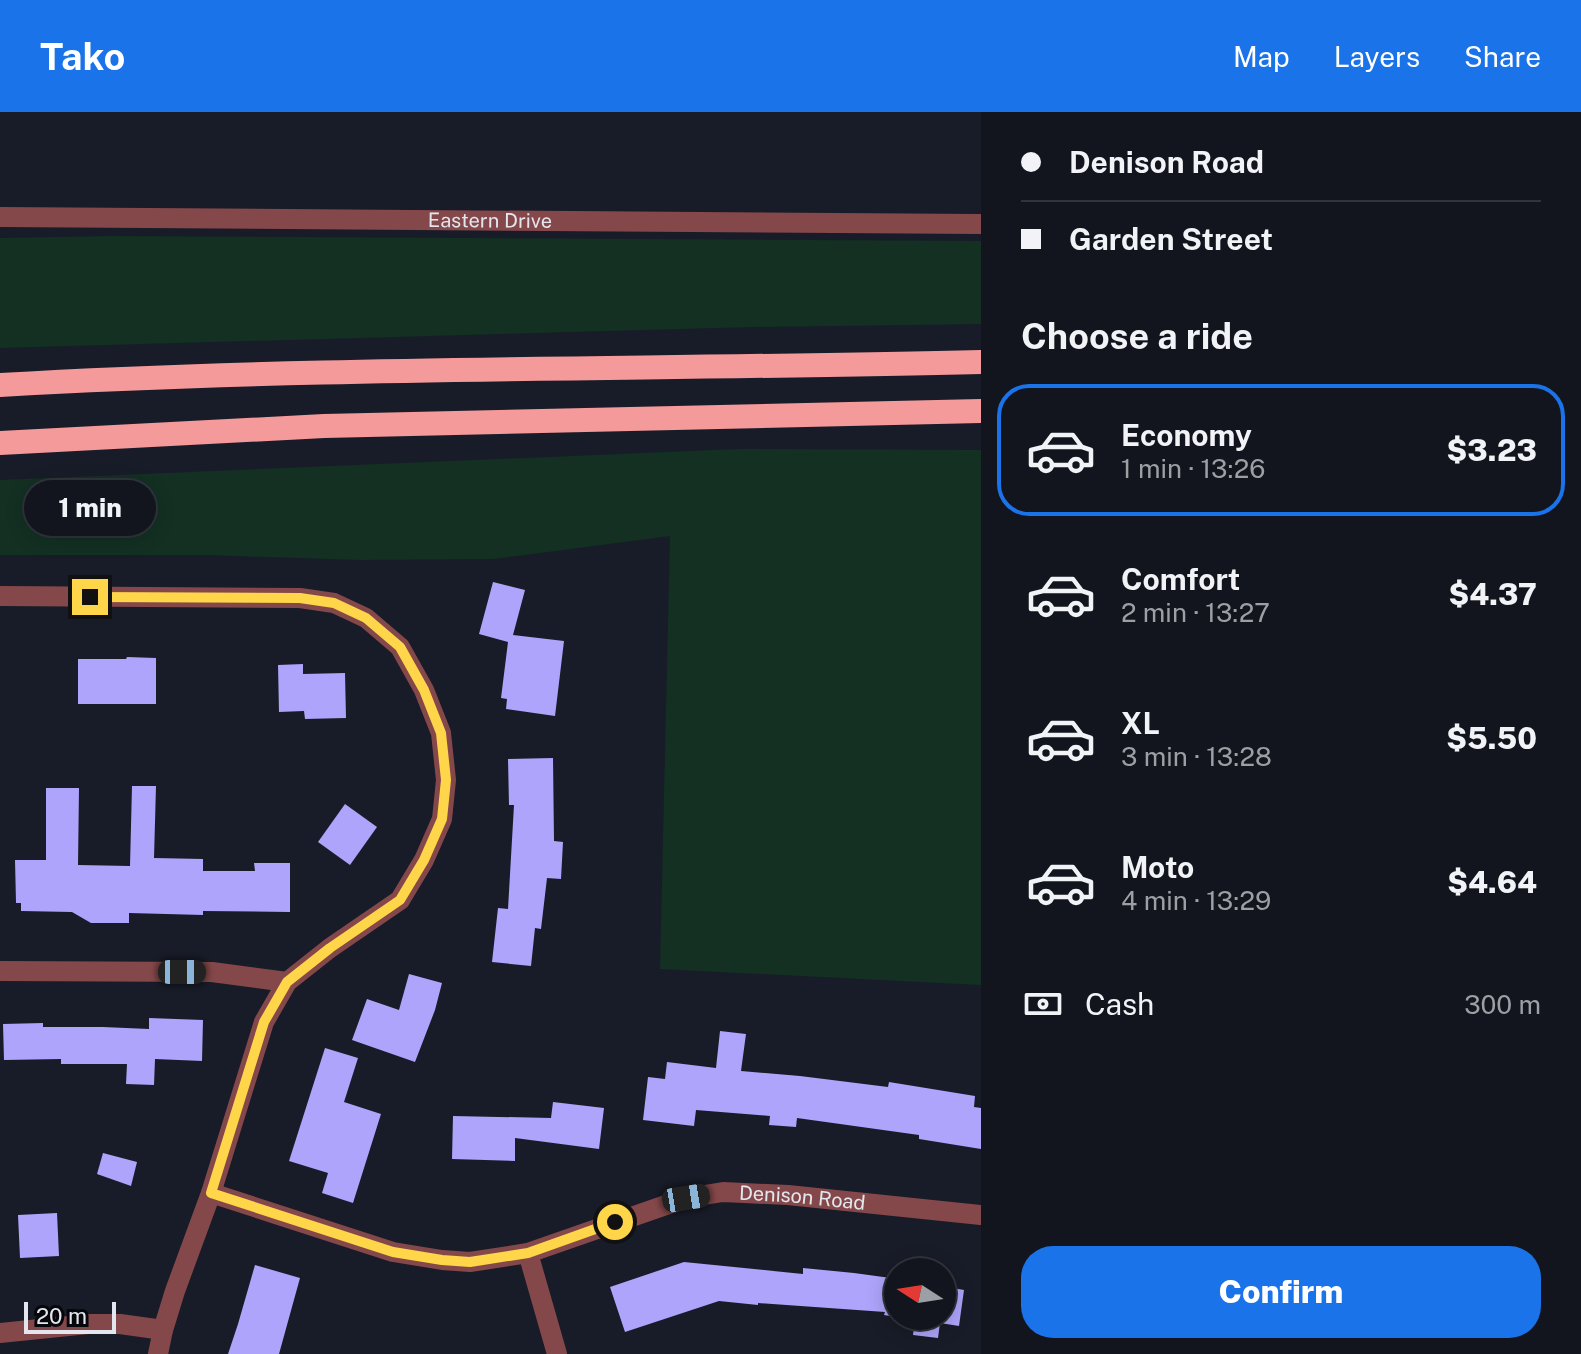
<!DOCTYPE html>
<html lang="en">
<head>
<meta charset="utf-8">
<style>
  :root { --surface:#12151e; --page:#1b1e27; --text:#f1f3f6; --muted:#9c9fa4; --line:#31343c; --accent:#1a73e8 }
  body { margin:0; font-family:"Public Sans",sans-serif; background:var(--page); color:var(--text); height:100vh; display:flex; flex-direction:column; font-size:30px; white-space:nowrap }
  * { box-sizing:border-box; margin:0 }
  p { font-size:26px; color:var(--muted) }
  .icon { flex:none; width:44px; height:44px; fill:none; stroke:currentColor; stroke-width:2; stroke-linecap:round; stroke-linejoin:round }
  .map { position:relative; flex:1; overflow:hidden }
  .details { display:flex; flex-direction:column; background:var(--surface); width:600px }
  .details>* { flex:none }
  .hud { display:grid; align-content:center; height:176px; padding:0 40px; background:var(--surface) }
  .needle { width:52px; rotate:282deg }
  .controls { position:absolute; left:884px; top:1146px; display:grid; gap:16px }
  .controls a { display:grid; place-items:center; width:72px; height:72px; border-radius:50%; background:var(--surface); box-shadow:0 4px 20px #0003,0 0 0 2px var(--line); font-size:40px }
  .scale { position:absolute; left:24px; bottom:20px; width:92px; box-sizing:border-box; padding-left:8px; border:4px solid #e3e6ee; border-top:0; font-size:22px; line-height:28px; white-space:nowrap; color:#e3e6ee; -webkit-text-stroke:6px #05070b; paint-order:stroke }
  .end { position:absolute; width:36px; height:36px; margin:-18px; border:10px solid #ffd54a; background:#111; box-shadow:0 0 0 4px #111 }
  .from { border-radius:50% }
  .bubble { position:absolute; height:56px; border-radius:28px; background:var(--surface); box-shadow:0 4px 20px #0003,0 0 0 2px var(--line); font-size:26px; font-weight:800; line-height:56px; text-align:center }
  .car { position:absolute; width:24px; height:48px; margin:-24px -12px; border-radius:10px; box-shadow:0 0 6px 2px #0007; background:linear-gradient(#222 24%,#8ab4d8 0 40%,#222 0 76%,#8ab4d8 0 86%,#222 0) }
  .hud b { display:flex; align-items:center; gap:28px; height:76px; font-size:30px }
  .hud b+b { border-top:2px solid var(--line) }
  .hud i { width:20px; height:20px; background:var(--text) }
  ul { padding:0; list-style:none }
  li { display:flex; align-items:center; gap:24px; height:132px; margin:0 16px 12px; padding:0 24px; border:4px solid transparent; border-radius:32px }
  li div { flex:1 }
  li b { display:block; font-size:30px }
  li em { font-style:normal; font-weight:800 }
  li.on { border-color:var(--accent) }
  li>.icon { width:72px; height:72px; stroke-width:1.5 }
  h2 { padding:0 40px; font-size:36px; line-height:96px }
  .pay { display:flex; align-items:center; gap:20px; height:88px; padding:0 40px; font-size:30px }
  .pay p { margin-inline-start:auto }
  .primary-button { display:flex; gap:16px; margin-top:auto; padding:16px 40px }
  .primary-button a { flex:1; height:92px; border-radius:32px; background:var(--accent); color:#fff; font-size:32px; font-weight:800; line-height:92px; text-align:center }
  header { display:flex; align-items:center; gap:48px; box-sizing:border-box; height:112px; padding:0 40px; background:var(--accent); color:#fff }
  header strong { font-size:38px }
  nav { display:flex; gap:44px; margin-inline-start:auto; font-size:28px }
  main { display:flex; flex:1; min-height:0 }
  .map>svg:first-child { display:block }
  .green { fill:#133023 }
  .building { fill:#aea4fb }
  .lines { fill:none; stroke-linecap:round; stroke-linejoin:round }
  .street { stroke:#85484a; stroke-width:20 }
  .highway { stroke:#f59a9b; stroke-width:24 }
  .route { stroke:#ffd54a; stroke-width:10 }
  .labels { text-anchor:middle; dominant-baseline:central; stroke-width:8; stroke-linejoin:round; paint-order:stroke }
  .street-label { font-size:20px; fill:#e3e6ee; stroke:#05070b }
</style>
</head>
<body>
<header>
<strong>Tako</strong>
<nav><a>Map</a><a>Layers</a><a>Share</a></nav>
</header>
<main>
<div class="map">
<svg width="981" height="1242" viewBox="0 0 981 1242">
  <rect width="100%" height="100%" fill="#181c28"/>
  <g class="green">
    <polygon points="111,124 981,129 981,212 753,215 0,236 0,126"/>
    <polygon points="738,337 981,338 981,873 660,857 670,424 495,447 360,448 205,443 0,443 0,368"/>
  </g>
  <g class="building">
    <polygon points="493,470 525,478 513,523 564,529 555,604 506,597 507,587 501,586 508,530 479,522"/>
    <polygon points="127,545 156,546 156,592 78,592 78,547 126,547"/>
    <polygon points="303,552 303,562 345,561 346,606 305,607 304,599 279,600 278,553"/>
    <polygon points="553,646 554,729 563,730 561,767 547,766 541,817 535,816 531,854 492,850 498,796 508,797 514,693 509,693 508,647"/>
    <polygon points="132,674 156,674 154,746 203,747 203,759 255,759 254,751 290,751 290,800 203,799 203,803 129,801 129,811 91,811 72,800 21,799 21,791 16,791 15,748 46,748 46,676 79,676 78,753 130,754"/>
    <polygon points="345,692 377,715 350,753 318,730"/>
    <polygon points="409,862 442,871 435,898 415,950 352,928 367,887 399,898"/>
    <polygon points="149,906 203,908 202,949 155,947 154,973 126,972 127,952 61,952 61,947 4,948 3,912 43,911 43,915 103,915 149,917"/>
    <polygon points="720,919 746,922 741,959 800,964 888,975 889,970 975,984 974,995 981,996 981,1037 919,1027 919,1023 797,1006 796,1015 769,1013 770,1004 696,998 694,1014 643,1008 648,965 665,967 667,950 716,956"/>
    <polygon points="325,936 358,946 344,990 381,1002 353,1091 322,1081 328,1061 289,1049"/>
    <polygon points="553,990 604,996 599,1037 515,1026 515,1049 452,1047 453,1004 551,1006"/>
    <polygon points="103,1041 137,1050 131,1074 97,1062"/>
    <polygon points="57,1101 59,1144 20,1146 18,1103"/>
    <polygon points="684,1150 803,1162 803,1156 854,1161 898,1167 898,1204 942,1204 942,1174 964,1178 959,1214 940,1211 938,1226 913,1223 915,1208 884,1203 885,1200 758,1191 758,1193 719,1189 625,1220 610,1175"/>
    <polygon points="255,1153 300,1166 279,1242 228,1242 238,1212"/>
  </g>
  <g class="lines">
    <g class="street">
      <path id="s1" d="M0 105 981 112"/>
      <polyline points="0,484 300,486 334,491 366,506 400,535 424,578 441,621 446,668 442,707 424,748 400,788 330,836 287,870 264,910 211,1081 175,1179 163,1218 158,1242"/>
      <polyline points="0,859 212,860 287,870"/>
      <path id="s2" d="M211 1081 393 1140 442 1148 470 1150 528 1141 686 1086 723 1080 788 1083 981 1103"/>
      <polyline points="528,1141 557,1242"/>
      <polyline points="0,1221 88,1212 120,1212 163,1218"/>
    </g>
    <g class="highway">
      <path d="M0 273C327 254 654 258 981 250"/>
      <polyline points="0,331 324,314 981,299"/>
    </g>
  </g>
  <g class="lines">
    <polyline class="route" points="90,485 300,486 334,491 366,506 400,535 424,578 441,621 446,668 442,707 424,748 400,788 330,836 287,870 264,910 211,1081 393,1140 442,1148 470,1150 528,1141 615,1110"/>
  </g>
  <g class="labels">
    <g class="street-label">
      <text stroke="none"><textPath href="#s1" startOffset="490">Eastern Drive</textPath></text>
      <text stroke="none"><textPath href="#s2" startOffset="612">Denison Road</textPath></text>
    </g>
  </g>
</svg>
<div class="controls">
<a><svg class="needle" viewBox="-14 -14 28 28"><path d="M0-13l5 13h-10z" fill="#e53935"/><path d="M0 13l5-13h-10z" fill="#9c9fa4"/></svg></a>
</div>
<div class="scale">20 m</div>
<i class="end from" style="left:615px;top:1110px"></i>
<i class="end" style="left:90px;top:485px"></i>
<div class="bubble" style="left:24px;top:368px;width:132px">1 min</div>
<i class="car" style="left:182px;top:860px;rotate:90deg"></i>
<i class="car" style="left:686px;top:1086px;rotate:81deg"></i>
</div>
<section class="details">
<div class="hud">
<b><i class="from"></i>Denison Road</b>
<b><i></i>Garden Street</b>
</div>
<h2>Choose a ride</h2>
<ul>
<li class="on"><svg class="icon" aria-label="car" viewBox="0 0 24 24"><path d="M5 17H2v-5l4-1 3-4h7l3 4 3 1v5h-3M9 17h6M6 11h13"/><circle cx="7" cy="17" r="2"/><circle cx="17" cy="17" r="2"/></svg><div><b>Economy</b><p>1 min · 13:26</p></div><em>$3.23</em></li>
<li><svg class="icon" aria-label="car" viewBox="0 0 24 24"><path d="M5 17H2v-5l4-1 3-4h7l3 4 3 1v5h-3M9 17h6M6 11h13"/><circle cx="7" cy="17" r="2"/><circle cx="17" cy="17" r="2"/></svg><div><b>Comfort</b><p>2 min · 13:27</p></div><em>$4.37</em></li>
<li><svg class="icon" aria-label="car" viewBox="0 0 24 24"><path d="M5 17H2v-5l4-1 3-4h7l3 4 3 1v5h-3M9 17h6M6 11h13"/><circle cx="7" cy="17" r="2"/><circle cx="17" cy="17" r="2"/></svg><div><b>XL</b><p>3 min · 13:28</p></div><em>$5.50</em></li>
<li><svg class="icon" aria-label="car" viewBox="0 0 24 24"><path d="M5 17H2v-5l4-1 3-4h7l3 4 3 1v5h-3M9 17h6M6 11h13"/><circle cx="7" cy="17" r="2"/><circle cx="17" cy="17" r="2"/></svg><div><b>Moto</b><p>4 min · 13:29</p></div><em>$4.64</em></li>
</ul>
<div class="pay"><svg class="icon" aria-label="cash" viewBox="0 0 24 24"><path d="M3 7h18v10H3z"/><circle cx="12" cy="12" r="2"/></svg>Cash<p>300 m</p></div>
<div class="primary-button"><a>Confirm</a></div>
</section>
</main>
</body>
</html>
